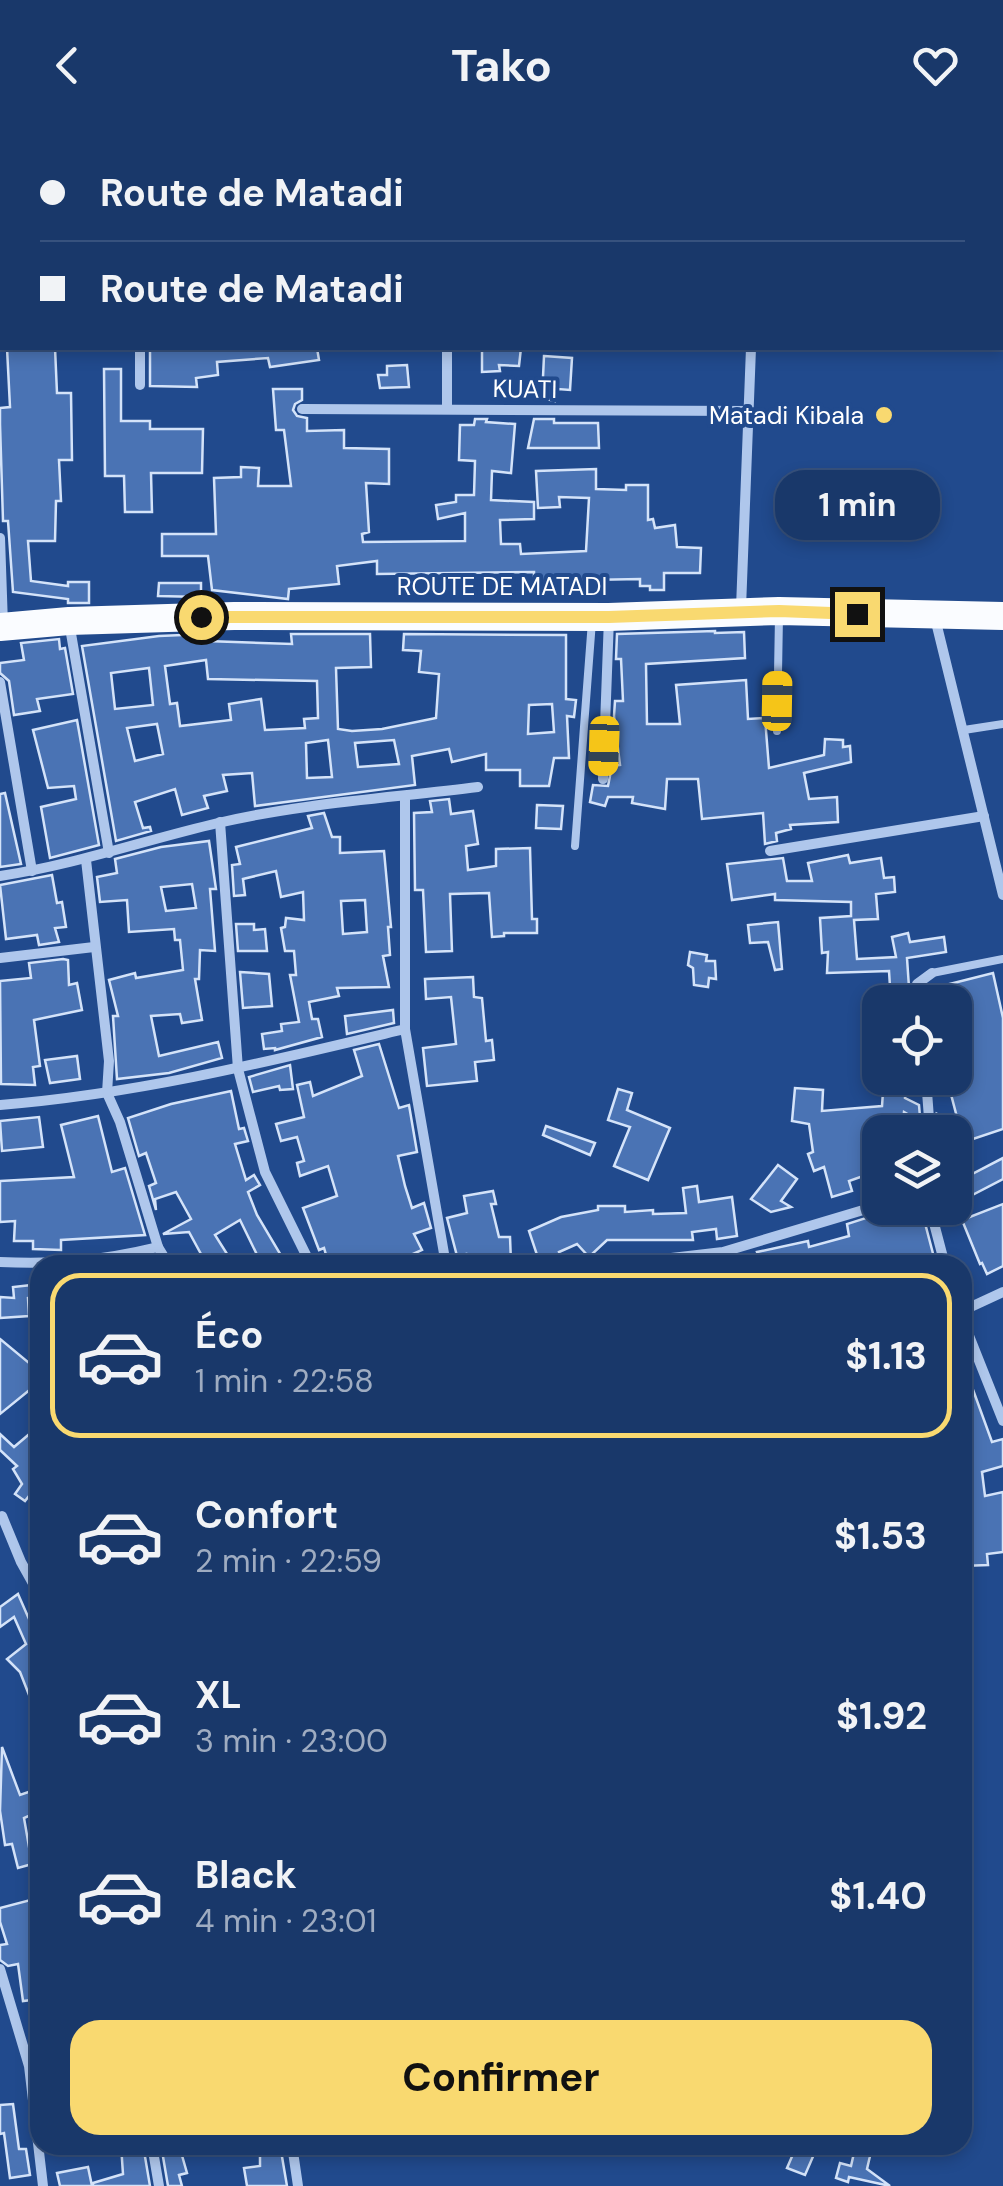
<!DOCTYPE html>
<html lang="fr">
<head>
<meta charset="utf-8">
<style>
  :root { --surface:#19386a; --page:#223f70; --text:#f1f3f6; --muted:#9facc1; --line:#37527e; --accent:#f9d970 }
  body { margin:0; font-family:"DM Sans",sans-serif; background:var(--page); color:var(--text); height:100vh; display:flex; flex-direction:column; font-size:38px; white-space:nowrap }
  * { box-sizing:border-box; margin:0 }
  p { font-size:32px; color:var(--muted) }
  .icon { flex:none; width:55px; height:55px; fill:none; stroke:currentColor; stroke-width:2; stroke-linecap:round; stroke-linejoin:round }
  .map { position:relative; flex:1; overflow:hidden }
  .side { position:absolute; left:30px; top:1125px; width:942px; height:900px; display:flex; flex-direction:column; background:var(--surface); border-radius:30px; box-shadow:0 5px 15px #0003,0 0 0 2px var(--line) }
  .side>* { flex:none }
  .hud { position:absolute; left:0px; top:0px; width:1005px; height:220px; box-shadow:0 5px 15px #0003,0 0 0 2px var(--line); display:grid; align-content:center; height:220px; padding:0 40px; background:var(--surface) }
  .tools { position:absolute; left:862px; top:855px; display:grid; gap:20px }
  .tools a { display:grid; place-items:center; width:110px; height:110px; border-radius:20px; background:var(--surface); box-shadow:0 5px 15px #0003,0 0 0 2px var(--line); font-size:50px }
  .end { position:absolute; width:45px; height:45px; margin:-22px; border:12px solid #f9d970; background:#111; box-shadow:0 0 0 5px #111 }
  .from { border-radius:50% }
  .bubble { position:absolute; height:70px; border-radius:30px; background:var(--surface); box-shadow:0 5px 15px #0003,0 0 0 2px var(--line); font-size:32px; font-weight:700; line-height:70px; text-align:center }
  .car { position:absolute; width:30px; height:60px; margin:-30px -15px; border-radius:12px; box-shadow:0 0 8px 2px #0007; background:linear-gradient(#f5c518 24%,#345 0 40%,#f5c518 0 76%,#345 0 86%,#f5c518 0) }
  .hud b { display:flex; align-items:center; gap:35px; height:95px; font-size:38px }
  .hud b+b { border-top:2px solid var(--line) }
  .hud i { width:25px; height:25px; background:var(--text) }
  ul { padding:18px 0 0; list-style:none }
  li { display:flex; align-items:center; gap:30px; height:165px; margin:0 20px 15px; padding:0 20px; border:5px solid transparent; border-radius:30px }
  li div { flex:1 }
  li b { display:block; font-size:38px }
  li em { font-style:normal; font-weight:700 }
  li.selected { border-color:var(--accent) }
  li>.icon { width:90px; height:90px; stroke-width:1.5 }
  .primary-button { display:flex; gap:20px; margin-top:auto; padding:20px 40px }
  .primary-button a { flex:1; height:115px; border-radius:30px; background:var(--accent); color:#111; font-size:40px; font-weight:700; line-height:115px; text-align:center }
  header { display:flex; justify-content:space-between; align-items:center; height:130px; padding:0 40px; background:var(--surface); font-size:45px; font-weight:700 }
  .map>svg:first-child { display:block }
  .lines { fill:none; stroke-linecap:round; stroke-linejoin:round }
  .stream { stroke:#a3c1ed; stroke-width:5 }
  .building { fill:#4a73b4; stroke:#d4e3f9; stroke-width:2.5; fill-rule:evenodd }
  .minor-tunnel { stroke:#42659e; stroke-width:10; stroke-dasharray:10 5; stroke-linecap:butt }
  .service { stroke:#afc7ec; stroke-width:8 }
  .minor { stroke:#afc7ec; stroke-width:10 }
  .trunk { stroke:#fafcff; stroke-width:28 }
  .route { stroke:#f9d970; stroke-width:12 }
  .poi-dot { fill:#f9d970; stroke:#214a8d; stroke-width:4 }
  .labels { text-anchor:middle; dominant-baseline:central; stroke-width:8; stroke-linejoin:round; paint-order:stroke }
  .street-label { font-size:25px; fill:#fff; stroke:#214a8d }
  .poi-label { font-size:25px; fill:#fff; stroke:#214a8d; text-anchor:end }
</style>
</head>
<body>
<header><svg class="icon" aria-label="back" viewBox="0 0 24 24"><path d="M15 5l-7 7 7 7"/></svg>Tako<svg class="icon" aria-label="heart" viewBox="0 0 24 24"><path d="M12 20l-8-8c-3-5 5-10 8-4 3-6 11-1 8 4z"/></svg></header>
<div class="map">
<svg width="1003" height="2056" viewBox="0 0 1003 2056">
  <rect width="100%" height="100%" fill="#214a8d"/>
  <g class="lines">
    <polyline class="stream" points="945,0 946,2"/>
  </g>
  <g class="building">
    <polygon points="7,218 55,218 57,263 71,263 72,330 59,330 61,371 56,371 55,411 28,411 31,451 68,456 68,452 89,452 89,473 68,473 68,469 13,462 8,391 3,391 0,294 0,278 10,277"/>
    <polygon points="150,218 317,218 319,230 270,237 268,228 217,232 218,245 196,248 197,257 150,256"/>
    <polygon points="482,218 521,218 519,236 499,235 500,241 482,242"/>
    <polygon points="544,226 572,228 570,260 558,259 555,271 542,268"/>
    <polygon points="407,235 409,257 380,258 378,245 387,245 387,236"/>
    <polygon points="104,239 121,239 121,291 150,291 150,299 203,299 202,343 151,343 152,382 125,382 124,346 105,346"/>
    <polygon points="273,259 302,259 302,270 295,274 293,280 297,286 307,288 307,301 344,300 344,318 389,319 389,354 366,353 369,402 362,404 363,412 465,411 465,383 438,389 436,375 456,372 456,365 474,365 475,331 459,330 460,295 474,295 475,289 487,289 486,292 515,294 511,343 492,341 491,370 534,372 534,389 500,390 501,414 520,414 521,424 586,421 589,368 559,367 560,377 538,378 536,341 596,339 596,359 626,360 626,355 648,355 648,390 653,389 655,398 675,395 677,417 701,418 700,443 664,443 664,460 650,460 650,456 640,456 640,449 534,451 534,442 377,444 377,431 337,436 339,454 289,459 288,469 212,460 208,426 162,426 162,404 216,404 214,348 241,347 241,337 259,338 258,356 291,356 284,300 276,300"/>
    <polygon points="534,289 554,289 554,293 598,293 599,318 528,318"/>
    <polygon points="159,453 201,453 201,467 158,466"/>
    <polygon points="715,501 715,503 744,502 745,528 646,534 647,594 680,594 676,555 746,550 748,589 765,588 769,638 824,625 825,609 843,610 843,617 850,616 851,632 804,643 809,669 837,667 838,692 790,695 791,699 776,703 777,711 765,714 763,683 702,689 698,649 667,649 665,679 632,673 633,667 608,667 605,676 590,672 593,655 608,656 612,636 620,635 614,586 615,571 623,571 621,529 616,529 617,504"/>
    <path d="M206 504 207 511 292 514 291 504H370L371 537 336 538 338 599 352 601 382 599 436 588 439 544 419 542 421 521 403 520 404 504 566 505V569L576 570 574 587 567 586 569 628H554L549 656H520V640H486V624L452 632 449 619 412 626 415 655 255 676 252 643 223 645 227 661 204 666 208 678 182 685 175 659 135 672 143 698 150 697 151 701 116 711 82 516 159 506ZM206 530 208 549 317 551 318 588 304 589 305 598 265 600 261 569 229 574 231 590 180 596 177 573 170 574 165 536ZM149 538 153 575 115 579 111 543ZM552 574 554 602 528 604 529 575ZM157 594 163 624 135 631 127 598ZM328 610 332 647 307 648 306 613ZM394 610 399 634 358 637 355 613Z"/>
    <polygon points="59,509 60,519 65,518 73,564 37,569 40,581 14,585 9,551 0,543 0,533 24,530 21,513"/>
    <polygon points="77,590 99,715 50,728 41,677 76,669 74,656 48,658 33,600"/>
    <polygon points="5,663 21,734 0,737 0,664"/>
    <polygon points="449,669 451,684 473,681 478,714 466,716 468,740 496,736 496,719 530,718 532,789 537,789 537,803 504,803 504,806 492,807 489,763 450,764 452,821 426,822 423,760 415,760 414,683 432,682 430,671"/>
    <polygon points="537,675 563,676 561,699 536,698"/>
    <path d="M324 683 332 707H340V723L384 721 391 797H388L390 825 383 826 389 857 337 858 339 866 309 872 312 889H318L322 907 275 920V918L264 919 262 904 282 901 281 894 299 892 290 845H296L294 821H285L281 798 285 797 286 788 304 790 303 762 281 767 276 741 243 749 245 765 234 766 232 735 240 734 236 717 312 698 308 686ZM365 770 367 802 343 804 341 771Z"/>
    <path d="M209 711 216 759H210L215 821 200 820 199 849H195L202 890 182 893 180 884 151 886 159 926 218 912 222 928 169 943 117 949 113 886H118L109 850 135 843 136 848 183 840 180 810H175L174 799 129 802 127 770 100 772 97 747 117 743 115 729 161 717ZM192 754 196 778 166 781 161 757Z"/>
    <polygon points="848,725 850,733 881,728 884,748 894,747 895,762 876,764 878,789 854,790 857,829 896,827 892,807 908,803 910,812 944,807 946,822 907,828 910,872 891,872 889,841 827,843 828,822 822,823 820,788 851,786 851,772 775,770 775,764 732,770 727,734 783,728 787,751 812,751 808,733"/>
    <polygon points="52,745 57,773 62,772 66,797 55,798 59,812 39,815 37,805 6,809 0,755"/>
    <polygon points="778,792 782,839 775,840 768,812 750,813 748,795"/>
    <polygon points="236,794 254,794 254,800 265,799 267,821 238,821"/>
    <polygon points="690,822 707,825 706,831 715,831 716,849 709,848 708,857 694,855 693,838 688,835"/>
    <polygon points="63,829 68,830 69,855 77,853 82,880 34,890 40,936 33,937 35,955 1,954 0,851 31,848 29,833"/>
    <polygon points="240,842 269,844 272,876 243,878"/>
    <polygon points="993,843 1003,888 1003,999 955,1015 955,1002 939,1002 937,984 959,995 947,949 955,948 955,872 928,872 926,860"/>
    <polygon points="473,847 474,867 482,868 486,911 492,910 494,930 475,932 477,951 427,956 423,918 456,914 451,867 426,869 425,849"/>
    <polygon points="393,880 394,893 347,904 345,886"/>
    <polygon points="379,914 399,978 409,975 417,1022 398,1026 405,1056 412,1078 424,1073 431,1098 414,1104 422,1120 413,1124 417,1135 329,1135 324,1118 319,1120 303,1078 337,1066 328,1036 300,1046 297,1033 304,1031 297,1007 281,1011 276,994 304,987 297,955 310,952 313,966 362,946 354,920"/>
    <polygon points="77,926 80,949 50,953 45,930"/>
    <polygon points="290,935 293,959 280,960 279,956 253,962 249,947"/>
    <polygon points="884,948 906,948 905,968 919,975 920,987 918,990 904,982 902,1001 874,999 880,1016 880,1040 849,1051 852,1061 832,1067 824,1037 814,1041 808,1024 813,1022 809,994 792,991 795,958 823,960 822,981 882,976"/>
    <polygon points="618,959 632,963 627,980 670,998 648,1050 614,1036 630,997 608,990"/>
    <polygon points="231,961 239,999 244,998 248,1011 235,1014 246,1050 254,1045 260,1055 248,1062 257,1085 282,1127 268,1135 262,1135 240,1090 215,1105 234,1135 207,1135 189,1102 163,1104 191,1089 176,1062 155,1069 156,1080 149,1056 156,1053 146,1023 139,1026 128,988 171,974"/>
    <polygon points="98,986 112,1042 125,1038 145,1105 61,1110 61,1120 33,1119 33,1111 14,1111 15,1091 0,1092 0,1051 74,1047 61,995"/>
    <polygon points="39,987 43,1017 2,1021 0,991"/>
    <polygon points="546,996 595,1013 590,1025 543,1005"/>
    <polygon points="1003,1028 1003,1049 955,1074 955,1053"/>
    <polygon points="778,1035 797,1049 781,1071 791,1077 771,1082 751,1069"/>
    <polygon points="697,1056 699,1072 732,1067 737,1106 717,1109 716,1099 692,1102 693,1110 607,1110 589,1127 577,1114 559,1122 560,1125 539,1131 529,1101 561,1087 598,1080 598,1076 625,1076 625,1082 653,1080 653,1084 686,1083 683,1058"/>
    <polygon points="493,1061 496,1074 491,1074 499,1107 510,1107 511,1132 466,1130 466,1124 457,1126 447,1088 467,1083 464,1066"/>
    <polygon points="1003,1074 1003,1136 987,1144 982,1133 980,1134 962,1090"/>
    <polygon points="888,1078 921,1078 936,1135 762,1135 757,1122 808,1111 809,1117 849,1106 847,1094 882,1083"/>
    <polygon points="32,1155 33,1167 28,1168 29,1186 0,1188 0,1167 14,1168 13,1157"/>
    <polygon points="0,1209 40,1242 40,1266 32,1258 0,1284"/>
    <polygon points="964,1235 992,1312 1003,1309 1003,1336 982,1342 985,1366 1003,1362 1003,1422 987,1424 988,1435 962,1436"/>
    <polygon points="40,1295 40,1352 25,1371 15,1364 22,1354 13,1339 17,1336 0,1320 0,1304 14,1317"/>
    <polygon points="18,1464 40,1514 40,1561 29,1565 20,1542 7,1529 26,1514 14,1487 0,1497 0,1477"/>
    <polygon points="2,1617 20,1665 40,1658 40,1681 24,1688 32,1734 18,1738 12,1714 5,1715 0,1681"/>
    <polygon points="38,1768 40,1869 23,1871 18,1834 8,1836 0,1830 0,1815 7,1814 0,1792 0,1778"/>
    <polygon points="13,1974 19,2019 26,2019 30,2045 10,2048 4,2003 0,2004 0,1975"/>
    <polygon points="121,2015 143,2015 150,2056 93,2056 93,2053 123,2044"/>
    <polygon points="161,2015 179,2015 187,2043 179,2045 182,2056 168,2056"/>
    <polygon points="260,2015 280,2015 287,2056 247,2056 244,2038 260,2036"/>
    <polygon points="797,2015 818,2015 805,2045 787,2038"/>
    <polygon points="854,2023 870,2026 867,2039 890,2056 849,2047 848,2052 836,2048 840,2033 851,2036"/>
    <polygon points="88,2037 92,2056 60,2056 57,2043"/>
  </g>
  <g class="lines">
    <g class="minor-tunnel">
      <polyline points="945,0 946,2"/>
      <polyline points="1002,66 1003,66"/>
    </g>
    <g class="service">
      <polyline points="964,600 1003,594"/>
      <polyline points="777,601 779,486"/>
      <polyline points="575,716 592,491"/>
      <polyline points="932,843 1003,829"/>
    </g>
    <g class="minor">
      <polyline points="135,0 135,2"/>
      <polyline points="446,0 446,2"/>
      <polyline points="761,2 761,0"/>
      <polyline points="0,110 2,110"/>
      <polyline points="447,218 447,278"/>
      <polyline points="140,255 140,218"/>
      <polyline points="302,279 748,281"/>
      <polyline points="0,408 3,495"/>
      <polyline points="741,478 751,218"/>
      <polyline points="935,488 1003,765"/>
      <polyline points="69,492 109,723"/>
      <polyline points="0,552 32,741"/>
      <polyline points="603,649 609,488"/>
      <polyline points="405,666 405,899 446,1135"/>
      <polyline points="220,692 238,939 265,1042 311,1135"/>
      <polyline points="770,721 984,686"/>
      <polyline points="86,730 109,931 107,963 120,992 158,1117 169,1135"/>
      <path d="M0 746C74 735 145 710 218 693 303 673 392 668 478 657"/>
      <polyline points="0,828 94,817"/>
      <polyline points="919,872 917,854 932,843"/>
      <polyline points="926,948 930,1002"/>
      <path d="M0 975C138 964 271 931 405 899"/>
      <polyline points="930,1078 945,1135"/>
      <path d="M0 1132C56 1135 104 1130 158 1117"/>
      <polyline points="611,1135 723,1122 880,1075"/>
      <polyline points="962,1181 1003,1162"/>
      <polyline points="962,1188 1003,1291"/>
      <polyline points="2,1386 21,1432 40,1466"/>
      <polyline points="0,1839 29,1936 43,2056"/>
      <polyline points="152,2015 159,2056"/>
      <polyline points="292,2015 298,2056"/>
    </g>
    <polyline class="trunk" points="0,497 69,491 234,486 609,487 779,481 1003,486"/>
  </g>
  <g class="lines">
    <polyline class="route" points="201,487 609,487 779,481 857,484"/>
  </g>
  <circle class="poi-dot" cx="884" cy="285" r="10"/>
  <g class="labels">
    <g class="street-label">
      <text transform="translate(525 259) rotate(1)">KUATI</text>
      <text x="502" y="456">ROUTE DE MATADI</text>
    </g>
    <g class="poi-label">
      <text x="864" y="285">Matadi Kibala</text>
    </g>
  </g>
</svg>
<div class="tools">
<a><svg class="icon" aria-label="locate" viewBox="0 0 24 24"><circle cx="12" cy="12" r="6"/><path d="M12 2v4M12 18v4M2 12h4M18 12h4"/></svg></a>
<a><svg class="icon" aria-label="layers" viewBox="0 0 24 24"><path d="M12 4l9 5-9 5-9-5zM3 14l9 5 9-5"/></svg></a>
</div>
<i class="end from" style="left:201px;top:487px"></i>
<i class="end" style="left:857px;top:484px"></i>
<div class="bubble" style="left:775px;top:340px;width:165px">1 min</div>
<i class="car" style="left:777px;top:571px;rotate:1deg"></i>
<i class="car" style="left:604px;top:616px;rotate:182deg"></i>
<div class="hud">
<b><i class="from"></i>Route de Matadi</b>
<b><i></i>Route de Matadi</b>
</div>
<section class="side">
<ul>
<li class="selected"><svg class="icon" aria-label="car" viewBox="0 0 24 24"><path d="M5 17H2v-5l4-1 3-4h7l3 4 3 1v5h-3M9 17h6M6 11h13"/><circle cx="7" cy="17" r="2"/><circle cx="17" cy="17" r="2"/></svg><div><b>Éco</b><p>1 min · 22:58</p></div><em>$1.13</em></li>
<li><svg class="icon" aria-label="car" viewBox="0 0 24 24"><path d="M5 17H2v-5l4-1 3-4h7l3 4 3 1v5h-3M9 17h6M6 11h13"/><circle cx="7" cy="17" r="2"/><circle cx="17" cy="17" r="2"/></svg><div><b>Confort</b><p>2 min · 22:59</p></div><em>$1.53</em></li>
<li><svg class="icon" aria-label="car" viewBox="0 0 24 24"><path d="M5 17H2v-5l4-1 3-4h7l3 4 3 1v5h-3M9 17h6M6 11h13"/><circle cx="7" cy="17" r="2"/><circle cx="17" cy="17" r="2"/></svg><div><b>XL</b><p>3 min · 23:00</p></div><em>$1.92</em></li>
<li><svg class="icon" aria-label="car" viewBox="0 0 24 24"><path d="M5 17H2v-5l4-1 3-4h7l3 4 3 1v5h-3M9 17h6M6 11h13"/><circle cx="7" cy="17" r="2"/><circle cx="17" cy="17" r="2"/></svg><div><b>Black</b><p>4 min · 23:01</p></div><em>$1.40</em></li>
</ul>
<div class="primary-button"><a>Confirmer</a></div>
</section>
</div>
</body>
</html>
